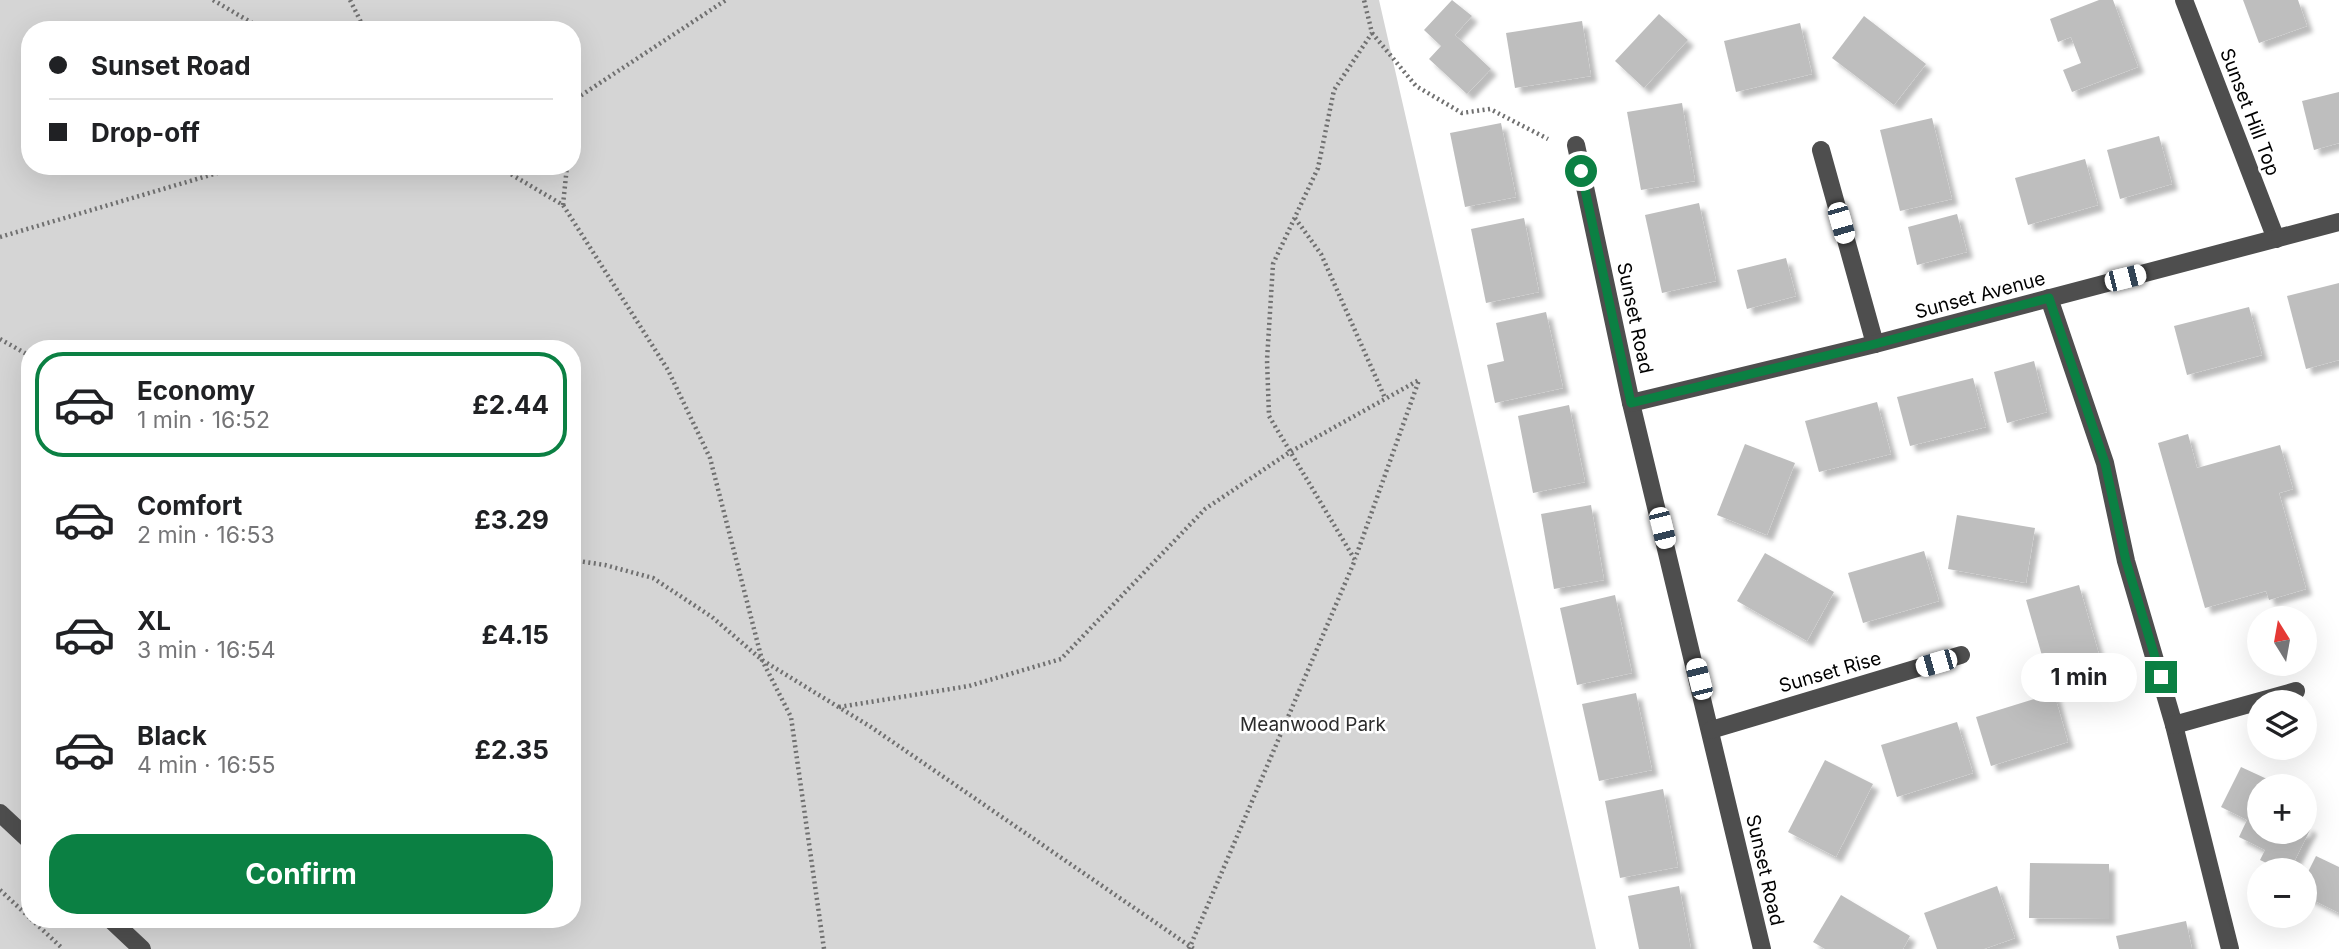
<!DOCTYPE html>
<html lang="en">
<head>
<meta charset="utf-8">
<style>
  :root { --surface:#fff; --page:#f2f2f2; --text:#202124; --muted:#757577; --line:#e0e0e0; --accent:#0b8043 }
  body { margin:0; font-family:Inter,sans-serif; background:var(--page); color:var(--text); height:100vh; display:flex; flex-direction:column; font-size:26px; white-space:nowrap }
  * { box-sizing:border-box; margin:0 }
  p { font-size:23px; color:var(--muted) }
  .icon { flex:none; width:38px; height:38px; fill:none; stroke:currentColor; stroke-width:2; stroke-linecap:round; stroke-linejoin:round }
  .map { position:relative; flex:1; overflow:hidden }
  .details { position:absolute; left:21px; top:340px; width:560px; height:588px; display:flex; flex-direction:column; background:var(--surface); border-radius:28px; box-shadow:0 7px 28px #0002 }
  .details>* { flex:none }
  .guide { position:absolute; left:21px; top:21px; width:560px; height:154px; border-radius:28px; box-shadow:0 7px 28px #0002; display:grid; align-content:center; height:154px; padding:0 28px; background:var(--surface) }
  .needle { width:46px; rotate:349deg }
  .controls { position:absolute; left:2247px; top:606px; display:grid; gap:14px }
  .controls a { display:grid; place-items:center; width:70px; height:70px; border-radius:50%; background:var(--surface); box-shadow:0 7px 28px #0002; font-size:35px }
  .end { position:absolute; width:32px; height:32px; margin:-16px; border:9px solid #0b8043; background:#fff; box-shadow:0 0 0 4px #fff }
  .from { border-radius:50% }
  .bubble { position:absolute; height:49px; border-radius:24px; background:var(--surface); box-shadow:0 7px 28px #0002; font-size:23px; font-weight:700; line-height:49px; text-align:center }
  .car { position:absolute; width:21px; height:42px; margin:-21px -10px; border-radius:9px; box-shadow:0 0 5px 2px #0007; background:linear-gradient(#fff 24%,#345 0 40%,#fff 0 76%,#345 0 86%,#fff 0) }
  .guide b { display:flex; align-items:center; gap:24px; height:66px; font-size:26px }
  .guide b+b { border-top:2px solid var(--line) }
  .guide i { width:18px; height:18px; background:var(--text) }
  ul { padding:12px 0 0; list-style:none }
  li { display:flex; align-items:center; gap:21px; height:105px; margin:0 14px 10px; padding:0 14px; border:4px solid transparent; border-radius:28px }
  li div { flex:1 }
  li b { display:block; font-size:26px }
  li em { font-style:normal; font-weight:700 }
  li.selected { border-color:var(--accent) }
  li>.icon { width:63px; height:63px; stroke-width:1.5 }
  .action { display:flex; gap:14px; margin-top:auto; padding:14px 28px }
  .action a { flex:1; height:80px; border-radius:28px; background:var(--accent); color:#fff; font-size:28px; font-weight:700; line-height:80px; text-align:center }
  .map>svg:first-child { display:block }
  .green { fill:#d5d5d5; fill-rule:evenodd }
  .building { fill:#bebebe; filter:url(#shadow) }
  .lines { fill:none; stroke-linecap:round; stroke-linejoin:round }
  .path { stroke:#707070; stroke-width:4.5; stroke-dasharray:2 3.5; stroke-linecap:butt }
  .minor { stroke:#4e4e4e; stroke-width:18 }
  .route { stroke:#0b8043; stroke-width:9 }
  .labels { text-anchor:middle; dominant-baseline:central; stroke-width:5; stroke-linejoin:round; paint-order:stroke }
  .street-label { font-size:19px; fill:#000; stroke:#fff }
  .park-label { font-size:19px; fill:#2c2c2c; stroke:#fff }
</style>
</head>
<body>
<div class="map">
<svg width="2339" height="949" viewBox="0 0 2339 949">
  <defs>
    <filter id="shadow"><feDropShadow dx="6" dy="6" stdDeviation="2" flood-color="#0004"/></filter>
  </defs>
  <rect width="100%" height="100%" fill="#fff"/>
  <path class="green" d="M0 0H1379L1596 949H0ZM30 30H572V166H30ZM30 348H572V919H30Z"/>
  <g class="building">
    <polygon points="1452,0 1472,16 1455,35 1491,69 1467,94 1429,59 1441,46 1424,30"/>
    <polygon points="2099,0 2113,0 2138,67 2072,92 2063,70 2081,63 2071,37 2058,42 2050,19"/>
    <polygon points="2243,0 2298,0 2307,26 2259,43"/>
    <polygon points="1659,14 1688,40 1644,88 1615,61"/>
    <polygon points="1864,16 1926,64 1894,105 1832,58"/>
    <polygon points="1582,21 1591,76 1515,88 1506,33"/>
    <polygon points="1800,23 1812,74 1736,92 1724,41"/>
    <polygon points="2339,92 2339,143 2314,150 2302,101"/>
    <polygon points="1682,103 1695,181 1641,190 1627,112"/>
    <polygon points="1932,118 1952,199 1900,211 1880,130"/>
    <polygon points="1501,123 1516,197 1465,207 1450,133"/>
    <polygon points="2159,136 2172,184 2120,199 2107,150"/>
    <polygon points="2085,159 2098,205 2028,225 2015,178"/>
    <polygon points="1699,203 1716,281 1662,293 1645,215"/>
    <polygon points="1957,214 1967,252 1917,265 1908,227"/>
    <polygon points="1524,218 1539,292 1486,303 1471,229"/>
    <polygon points="1786,258 1796,296 1747,309 1737,270"/>
    <polygon points="2339,283 2339,360 2306,369 2287,296"/>
    <polygon points="2249,307 2262,355 2187,375 2174,326"/>
    <polygon points="1546,312 1563,388 1495,403 1487,365 1504,361 1496,323"/>
    <polygon points="2034,361 2047,412 2007,423 1994,372"/>
    <polygon points="1973,378 1986,427 1910,446 1897,397"/>
    <polygon points="1877,402 1891,454 1819,472 1805,421"/>
    <polygon points="1569,405 1585,482 1533,493 1518,416"/>
    <polygon points="2188,434 2197,468 2280,445 2293,489 2279,493 2306,589 2269,600 2266,591 2205,608 2158,443"/>
    <polygon points="1745,444 1795,463 1767,535 1717,515"/>
    <polygon points="1591,505 1604,580 1554,589 1541,514"/>
    <polygon points="1957,515 2035,528 2026,583 1948,569"/>
    <polygon points="1924,551 1939,601 1863,623 1848,573"/>
    <polygon points="1765,553 1834,592 1807,641 1737,601"/>
    <polygon points="2079,585 2100,658 2047,673 2026,600"/>
    <polygon points="1615,595 1632,673 1577,685 1560,608"/>
    <polygon points="1636,693 1652,770 1599,781 1582,704"/>
    <polygon points="2054,693 2068,742 1991,766 1976,717"/>
    <polygon points="1957,722 1973,773 1897,797 1881,745"/>
    <polygon points="1825,760 1873,784 1836,857 1788,832"/>
    <polygon points="2241,767 2267,779 2264,786 2259,786 2259,831 2305,831 2305,825 2311,828 2290,870 2281,870 2260,860 2265,850 2239,837 2247,820 2221,807"/>
    <polygon points="1663,789 1678,867 1620,878 1605,801"/>
    <polygon points="2316,856 2339,867 2339,913 2305,896 2305,878"/>
    <polygon points="2030,863 2109,864 2109,919 2029,918"/>
    <polygon points="1679,886 1691,949 1639,949 1628,896"/>
    <polygon points="1997,886 2015,938 1984,949 1937,949 1924,913"/>
    <polygon points="1841,895 1910,936 1903,949 1825,949 1813,942"/>
    <polygon points="2186,921 2192,949 2119,949 2116,936"/>
  </g>
  <g class="lines">
    <g class="path">
      <polyline points="213,0 264,30"/>
      <polyline points="350,0 365,30"/>
      <polyline points="1372,33 1416,86 1462,113 1490,109 1548,139"/>
      <polyline points="572,119 574,100 726,0"/>
      <polyline points="497,166 563,205 668,370 710,458 762,660 791,717 824,949"/>
      <polyline points="563,205 567,166"/>
      <polyline points="1295,218 1321,254 1385,398"/>
      <polyline points="0,237 241,166"/>
      <polyline points="0,339 30,356"/>
      <polyline points="572,560 605,565 653,578 712,617 762,660 871,727 1194,949"/>
      <polyline points="839,707 969,686 1061,659 1205,509 1290,452 1419,380 1355,559"/>
      <polyline points="0,890 30,918"/>
      <polyline points="31,919 63,949"/>
      <polyline points="1189,949 1355,560 1269,416 1267,360 1273,264 1318,168 1334,90 1372,33 1364,0"/>
    </g>
    <g class="minor">
      <polyline points="2184,0 2276,239"/>
      <polyline points="1576,145 1631,403 1762,949"/>
      <polyline points="1821,150 1875,344"/>
      <polyline points="2049,298 2105,463 2126,561 2174,725 2230,949"/>
      <polyline points="1631,403 1875,344 2339,222"/>
      <polyline points="2174,725 2296,691"/>
      <polyline points="1711,730 1961,655"/>
      <polyline points="0,813 30,841"/>
      <polyline points="110,919 142,949"/>
    </g>
  </g>
  <g class="lines">
    <polyline class="route" points="1581,171 1631,403 1875,344 2049,298 2105,463 2126,561 2161,677"/>
  </g>
  <g class="labels">
    <g class="street-label">
      <text transform="translate(2250 112) rotate(69)">Sunset Hill Top</text>
      <text transform="translate(1980 295) rotate(-15)">Sunset Avenue</text>
      <text transform="translate(1635 318) rotate(78)">Sunset Road</text>
      <text transform="translate(1830 672) rotate(-16)">Sunset Rise</text>
      <text transform="translate(1765 870) rotate(77)">Sunset Road</text>
    </g>
    <g class="park-label">
      <text x="1313" y="724">Meanwood Park</text>
    </g>
  </g>
</svg>
<div class="controls">
<a><svg class="needle" viewBox="-14 -14 28 28"><path d="M0-13l5 13h-10z" fill="#e53935"/><path d="M0 13l5-13h-10z" fill="#757577"/></svg></a>
<a><svg class="icon" aria-label="layers" viewBox="0 0 24 24"><path d="M12 4l9 5-9 5-9-5zM3 14l9 5 9-5"/></svg></a>
<a>+</a>
<a>−</a>
</div>
<i class="end from" style="left:1581px;top:171px"></i>
<i class="end" style="left:2161px;top:677px"></i>
<div class="bubble" style="left:2021px;top:653px;width:116px">1 min</div>
<i class="car" style="left:1841px;top:223px;rotate:164deg"></i>
<i class="car" style="left:2125px;top:278px;rotate:76deg"></i>
<i class="car" style="left:1662px;top:528px;rotate:166deg"></i>
<i class="car" style="left:1936px;top:663px;rotate:254deg"></i>
<i class="car" style="left:1699px;top:679px;rotate:346deg"></i>
<div class="guide">
<b><i class="from"></i>Sunset Road</b>
<b><i></i>Drop-off</b>
</div>
<section class="details">
<ul>
<li class="selected"><svg class="icon" aria-label="car" viewBox="0 0 24 24"><path d="M5 17H2v-5l4-1 3-4h7l3 4 3 1v5h-3M9 17h6M6 11h13"/><circle cx="7" cy="17" r="2"/><circle cx="17" cy="17" r="2"/></svg><div><b>Economy</b><p>1 min · 16:52</p></div><em>£2.44</em></li>
<li><svg class="icon" aria-label="car" viewBox="0 0 24 24"><path d="M5 17H2v-5l4-1 3-4h7l3 4 3 1v5h-3M9 17h6M6 11h13"/><circle cx="7" cy="17" r="2"/><circle cx="17" cy="17" r="2"/></svg><div><b>Comfort</b><p>2 min · 16:53</p></div><em>£3.29</em></li>
<li><svg class="icon" aria-label="car" viewBox="0 0 24 24"><path d="M5 17H2v-5l4-1 3-4h7l3 4 3 1v5h-3M9 17h6M6 11h13"/><circle cx="7" cy="17" r="2"/><circle cx="17" cy="17" r="2"/></svg><div><b>XL</b><p>3 min · 16:54</p></div><em>£4.15</em></li>
<li><svg class="icon" aria-label="car" viewBox="0 0 24 24"><path d="M5 17H2v-5l4-1 3-4h7l3 4 3 1v5h-3M9 17h6M6 11h13"/><circle cx="7" cy="17" r="2"/><circle cx="17" cy="17" r="2"/></svg><div><b>Black</b><p>4 min · 16:55</p></div><em>£2.35</em></li>
</ul>
<div class="action"><a>Confirm</a></div>
</section>
</div>
</body>
</html>
